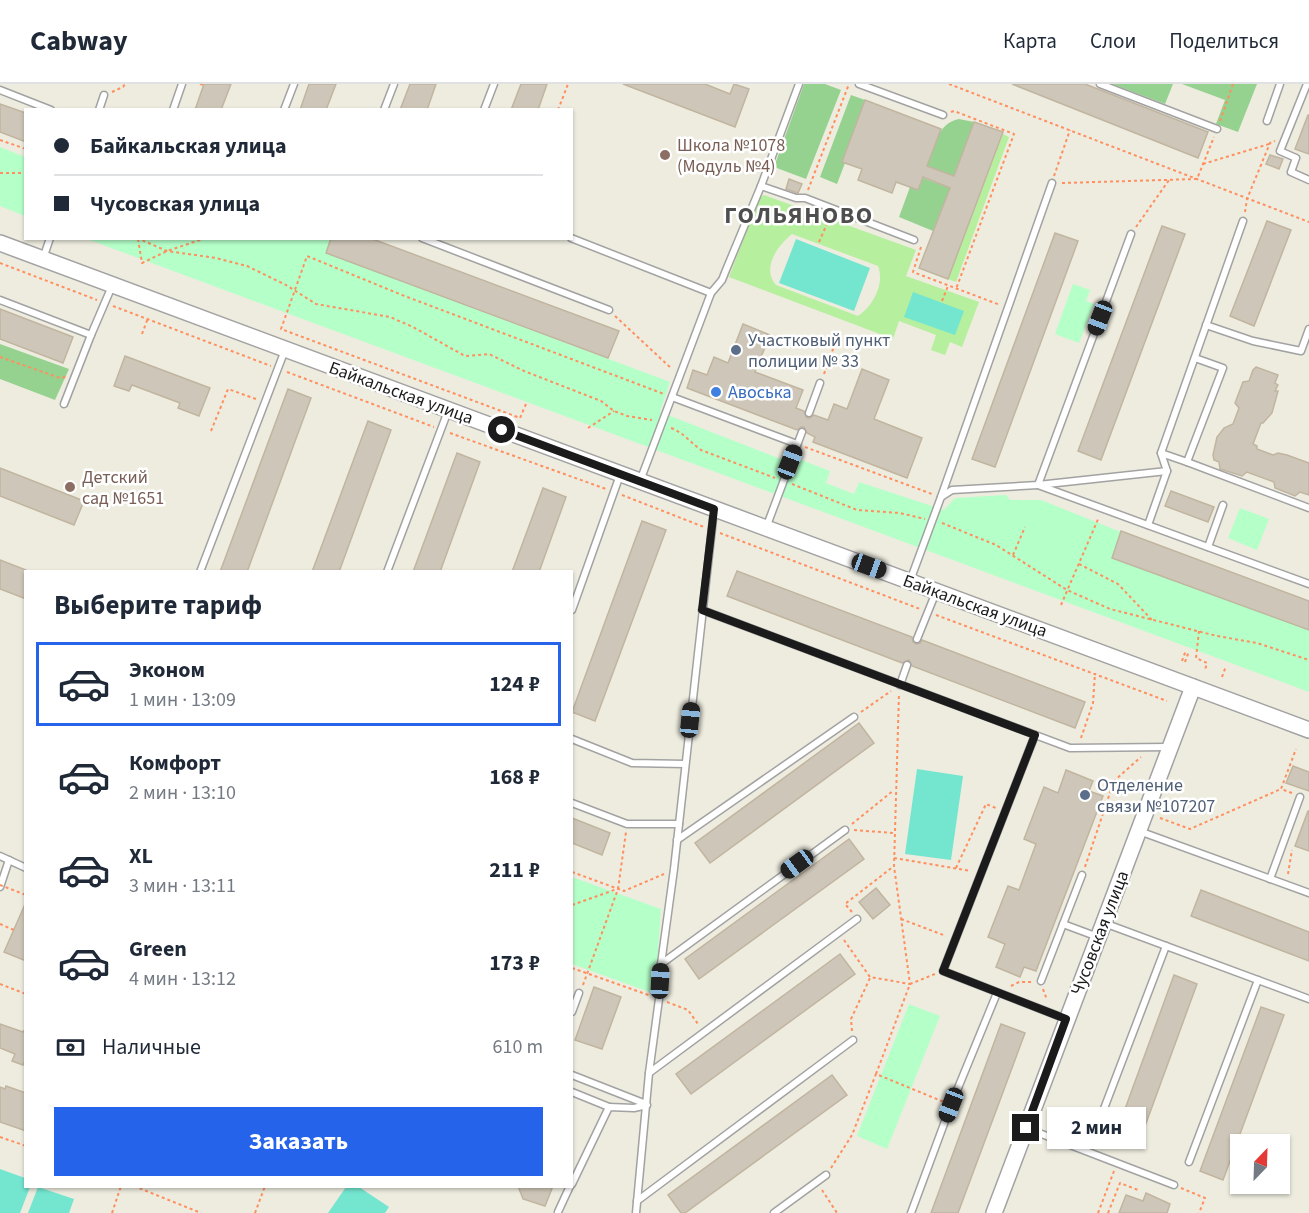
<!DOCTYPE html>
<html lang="ru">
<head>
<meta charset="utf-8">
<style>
  :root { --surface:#fff; --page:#f6f6f7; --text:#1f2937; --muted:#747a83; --line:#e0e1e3; --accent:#2563eb }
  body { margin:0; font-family:"Source Sans 3",sans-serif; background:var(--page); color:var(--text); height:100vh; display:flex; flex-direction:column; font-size:22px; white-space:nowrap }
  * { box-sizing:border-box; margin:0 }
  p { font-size:20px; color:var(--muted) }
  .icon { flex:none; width:33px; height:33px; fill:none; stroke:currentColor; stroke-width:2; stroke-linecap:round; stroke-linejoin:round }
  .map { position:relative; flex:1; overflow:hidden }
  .side { position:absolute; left:24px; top:486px; width:549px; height:618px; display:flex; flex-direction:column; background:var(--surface); border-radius:0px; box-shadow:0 2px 4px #0004 }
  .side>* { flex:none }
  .guide { position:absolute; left:24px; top:24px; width:549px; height:132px; border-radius:0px; box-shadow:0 2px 4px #0004; display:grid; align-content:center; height:132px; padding:0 30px; background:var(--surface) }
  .needle { width:39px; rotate:23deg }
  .fabs { position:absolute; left:1230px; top:1050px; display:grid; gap:12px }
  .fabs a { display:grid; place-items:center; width:60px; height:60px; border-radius:0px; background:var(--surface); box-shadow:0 2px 4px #0004; font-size:30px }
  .end { position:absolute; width:27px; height:27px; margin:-14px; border:8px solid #1b1b1b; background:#fff; box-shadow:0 0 0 3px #fff }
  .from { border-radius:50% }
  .bubble { position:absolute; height:42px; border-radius:0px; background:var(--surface); box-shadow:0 2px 4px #0004; font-size:20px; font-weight:700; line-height:42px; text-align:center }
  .car { position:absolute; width:18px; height:36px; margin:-18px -9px; border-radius:8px; box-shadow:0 0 4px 2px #0007; background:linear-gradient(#222 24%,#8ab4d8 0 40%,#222 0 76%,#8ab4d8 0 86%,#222 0) }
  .guide b { display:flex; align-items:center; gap:21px; height:57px; font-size:22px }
  .guide b+b { border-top:2px solid var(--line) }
  .guide i { width:15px; height:15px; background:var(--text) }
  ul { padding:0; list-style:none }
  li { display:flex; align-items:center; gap:18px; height:84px; margin:0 12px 9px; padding:0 18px; border:3px solid transparent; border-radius:0px }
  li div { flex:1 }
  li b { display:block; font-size:22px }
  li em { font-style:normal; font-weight:700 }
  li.on { border-color:var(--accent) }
  li>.icon { width:54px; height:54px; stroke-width:1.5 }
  h2 { padding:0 30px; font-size:27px; line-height:72px }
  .pay { display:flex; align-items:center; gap:15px; height:66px; padding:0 30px; font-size:22px }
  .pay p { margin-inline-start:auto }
  .action { display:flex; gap:12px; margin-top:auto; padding:12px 30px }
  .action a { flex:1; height:69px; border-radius:0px; background:var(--accent); color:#fff; font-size:24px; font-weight:700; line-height:69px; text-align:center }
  header { display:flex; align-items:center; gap:36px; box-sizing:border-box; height:84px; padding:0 30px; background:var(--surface); border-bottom:2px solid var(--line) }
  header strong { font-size:28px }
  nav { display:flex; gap:33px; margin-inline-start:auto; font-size:21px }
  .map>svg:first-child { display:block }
  .grass { fill:#b6ef9e; fill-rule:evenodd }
  .forest { fill:#96d28f }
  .park { fill:#b5ffc9 }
  .pitch { fill:#74e6d0 }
  .building { fill:#cec6b8; stroke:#c1b5a0; stroke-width:1.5 }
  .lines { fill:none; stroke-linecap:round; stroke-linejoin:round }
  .service-casing { stroke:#a2a2a2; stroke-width:9 }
  .tertiary-casing { stroke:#a2a2a2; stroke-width:18 }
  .path { stroke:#ff8f5f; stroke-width:2; stroke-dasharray:3 3; stroke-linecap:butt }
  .service { stroke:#fff; stroke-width:6 }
  .tertiary { stroke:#fff; stroke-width:15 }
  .path-bridge { stroke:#ff8f5f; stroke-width:2; stroke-dasharray:3 3; stroke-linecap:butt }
  .route { stroke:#1b1b1b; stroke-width:8 }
  .education-dot { fill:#8d6e63; stroke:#fff; stroke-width:2 }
  .service-dot { fill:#5c6f8a; stroke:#fff; stroke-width:2 }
  .shop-dot { fill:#3f7fe0; stroke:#fff; stroke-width:2 }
  .labels { text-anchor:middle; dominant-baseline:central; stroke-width:5; stroke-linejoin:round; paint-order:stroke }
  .education-label { font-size:18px; fill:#785e54; stroke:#fff; text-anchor:start }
  .service-label { font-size:18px; fill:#4e5e75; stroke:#fff; text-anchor:start }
  .shop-label { font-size:18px; fill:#366cbe; stroke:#fff; text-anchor:start }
  .street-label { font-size:18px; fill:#1b1b1b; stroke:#fff }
  .district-label { font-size:24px; font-weight:bold; letter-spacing:1.5px; fill:#4e4e4e; stroke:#fff }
</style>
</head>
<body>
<header>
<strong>Cabway</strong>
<nav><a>Карта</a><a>Слои</a><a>Поделиться</a></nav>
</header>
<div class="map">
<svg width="1309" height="1129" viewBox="0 0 1309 1129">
  <rect width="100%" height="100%" fill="#eeecdf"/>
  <g class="grass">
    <polygon points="1003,50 1009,53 956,198 948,195"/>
    <path d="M764 111 916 166 906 192 979 218 962 263 950 258 945 271 931 266 936 251 899 237 893 255 729 193 759 114ZM792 150 878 182C885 200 873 222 858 232L776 201C761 184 778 161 792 150Z"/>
  </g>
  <g class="forest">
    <polygon points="804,0 825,0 841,6 806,95 774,83"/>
    <polygon points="1112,0 1173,0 1165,20"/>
    <polygon points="1182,0 1257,0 1238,48 1216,40 1225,16"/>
    <polygon points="851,11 865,16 842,77 845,79 837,100 820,93"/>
    <path d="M959 35 974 38 954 92 927 82C934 64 937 39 959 35Z"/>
    <polygon points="923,94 950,104 933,147 899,133 910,103 918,106"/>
    <polygon points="0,260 69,285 55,316 0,295"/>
  </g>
  <g class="park">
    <polygon points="0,63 25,73 25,132 0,122"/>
    <polygon points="87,155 331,155 326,169 670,298 660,328 778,374 799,375 830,387 826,399 854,410 859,398 944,426 955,414 1006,411 1010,416 1041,416 1121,448 1112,474 1309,546 1309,608"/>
    <polygon points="1073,200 1090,206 1086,217 1094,220 1079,259 1055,250"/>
    <polygon points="1240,424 1269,435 1257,466 1228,454"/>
    <polygon points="572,793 661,825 655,910 572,880"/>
    <polygon points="909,920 940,932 887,1065 857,1052"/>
  </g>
  <g class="pitch">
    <polygon points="796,155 870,184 854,227 779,199"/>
    <polygon points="913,208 964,227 955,251 904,233"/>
    <polygon points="917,685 963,692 951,776 905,770"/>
    <polygon points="0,1085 25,1094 26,1102 30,1103 20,1129 0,1129"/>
    <polygon points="38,1103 74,1115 69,1129 28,1129"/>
    <polygon points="346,1103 359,1103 389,1123 385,1129 328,1129"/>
  </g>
  <g class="building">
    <polygon points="204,0 231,0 221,26 195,26"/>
    <polygon points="309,0 336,0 326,26 300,26"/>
    <polygon points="410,0 436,0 427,26 400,26"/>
    <polygon points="521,0 547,0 538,26 511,26"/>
    <polygon points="623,0 705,0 730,10 734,0 749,5 735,43"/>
    <polygon points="1012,0 1085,0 1208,48 1198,74"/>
    <polygon points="865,16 941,45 927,82 954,92 974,38 1003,48 948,195 919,184 950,104 923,93 918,106 896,98 892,109 858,96 862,85 842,78"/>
    <polygon points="0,20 26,29 26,58 0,48"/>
    <polygon points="1308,31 1309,31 1309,70 1295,65"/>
    <polygon points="1270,71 1283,75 1279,85 1266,80"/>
    <polygon points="789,95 802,100 798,109 786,105"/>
    <polygon points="1267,137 1291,146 1254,242 1230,232"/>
    <polygon points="1162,142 1185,150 1101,376 1078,367"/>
    <polygon points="1055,149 1078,157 995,383 972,375"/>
    <polygon points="331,154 370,154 619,247 608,274 326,169"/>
    <polygon points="0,225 73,253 63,279 0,255"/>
    <polygon points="743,240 770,251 755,288 803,306 796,324 804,327 807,334 810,334 814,331 828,336 834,320 847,325 862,285 889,296 874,335 922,354 907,394 813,358 815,353 807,349 804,343 801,343 797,346 687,304 693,286 707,291 714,273 728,279"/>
    <polygon points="125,272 210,304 199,332 178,324 180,319 132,301 129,307 114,302"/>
    <polygon points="1256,283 1278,291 1275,299 1278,301 1275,307 1278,307 1272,329 1263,339 1261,339 1253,360 1257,362 1257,365 1273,371 1278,369 1287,371 1309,379 1309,411 1300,408 1295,412 1275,404 1274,398 1247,388 1242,392 1220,385 1219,378 1214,376 1213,371 1217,353 1224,344 1233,340 1239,324 1235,319 1243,298 1249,297 1253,286"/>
    <polygon points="288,305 311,314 247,488 220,488"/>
    <polygon points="368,337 391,346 339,488 312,488"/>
    <polygon points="457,369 480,378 440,488 413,488"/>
    <polygon points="0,384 84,417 74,441 0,412"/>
    <polygon points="543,404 566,413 539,488 512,488"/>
    <polygon points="1171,407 1214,423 1208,438 1165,422"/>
    <polygon points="642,437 666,446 595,637 572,628"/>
    <polygon points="1121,447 1309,517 1309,546 1112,474"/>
    <polygon points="0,476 26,486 26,515 0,505"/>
    <polygon points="737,487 912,553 913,558 916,560 920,559 922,556 1085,618 1075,644 912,582 909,576 902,579 727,512"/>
    <polygon points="859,639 874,659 710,779 695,759"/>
    <polygon points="1293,682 1309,688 1309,707 1286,699"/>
    <polygon points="1066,686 1093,697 1089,707 1103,712 1036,887 1024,883 1020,893 996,883 1005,860 988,853 1008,802 1019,806 1036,760 1024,755 1044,703 1058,709"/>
    <polygon points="1308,727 1309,727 1309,767 1295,762"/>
    <polygon points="572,734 610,749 602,771 572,759"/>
    <polygon points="849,755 864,775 699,895 685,875"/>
    <polygon points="876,804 890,821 873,835 859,818"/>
    <polygon points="1201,806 1309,848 1309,877 1191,832"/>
    <polygon points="26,818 26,877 4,868"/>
    <polygon points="840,870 855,890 691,1010 676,990"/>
    <polygon points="1174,891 1197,900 1137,1064 1114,1055"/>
    <polygon points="594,903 621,913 602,965 575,956"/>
    <polygon points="1261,923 1284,931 1223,1096 1200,1087"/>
    <polygon points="0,940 23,948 26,944 26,974 23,981 12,977 15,970 0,964"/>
    <polygon points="1001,940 1025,949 958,1129 931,1129"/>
    <polygon points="832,991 847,1011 685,1129 681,1129 668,1111"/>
    <polygon points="6,1002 26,1009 26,1047 0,1038 0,1003 5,1005"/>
    <polygon points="518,1102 553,1102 545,1122 523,1115"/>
    <polygon points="1146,1109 1170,1120 1167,1129 1119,1129 1126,1111 1143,1117"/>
  </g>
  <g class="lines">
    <g class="service-casing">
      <g id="service">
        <polyline points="859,0 943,31"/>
        <polyline points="1100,0 1217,45"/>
        <polyline points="1307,0 1280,67 1296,74 1291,88 1309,96"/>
        <polyline points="0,6 51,26"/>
        <polyline points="99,26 104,11"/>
        <polyline points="173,26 182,0"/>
        <polyline points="284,26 294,0"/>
        <polyline points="384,26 394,0"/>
        <polyline points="484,26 494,0"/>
        <polyline points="1267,37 1280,0"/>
        <polyline points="761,102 796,114 805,114 914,156"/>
        <polyline points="1131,150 1038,401 1309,500"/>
        <polyline points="422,154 609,226"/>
        <polyline points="571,154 711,209"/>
        <polyline points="43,175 50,154"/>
        <polyline points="0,216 91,251 112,202"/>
        <polyline points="1206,241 1253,257 1301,267 1309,245"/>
        <polyline points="672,313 797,360"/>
        <polyline points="64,320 91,251"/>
        <polyline points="809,329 820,299"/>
        <polyline points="1161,369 1187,378 1223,284 1195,274"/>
        <polyline points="1187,378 1309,424"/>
        <polyline points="640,397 711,209 722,196 726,186 761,102 799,0"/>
        <polyline points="941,413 1052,99"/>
        <polyline points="1148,441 1167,387"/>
        <polyline points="766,444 802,348"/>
        <polyline points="1208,463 1223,421"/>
        <polyline points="200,488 285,266"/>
        <polyline points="387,488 448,327"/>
        <polyline points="910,497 941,413 952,406 1038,401 1167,387 1161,369 1243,137"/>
        <polyline points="572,526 620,391"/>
        <polyline points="702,526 1070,664 1169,663"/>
        <polyline points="917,555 936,508"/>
        <polyline points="900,601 907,581"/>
        <polyline points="1035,651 943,887 1066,935"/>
        <polyline points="572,655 632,679 685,680"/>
        <polyline points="572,719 627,740 679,740"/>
        <polyline points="1139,747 1309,809"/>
        <polyline points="677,756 854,633"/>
        <polyline points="0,772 26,784"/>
        <polyline points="1270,795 1300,713"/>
        <polyline points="0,803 9,776"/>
        <polyline points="1104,839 1309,915"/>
        <polyline points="1063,840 1098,853"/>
        <polyline points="661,880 845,746"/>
        <polyline points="1041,897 1082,791"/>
        <polyline points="572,928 579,909"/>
        <polyline points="649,989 857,835"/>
        <polyline points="572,991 646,1020"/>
        <polyline points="572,1008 609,1023"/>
        <polyline points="1097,1043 1166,862"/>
        <polyline points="1026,1044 1174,1101"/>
        <polyline points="1189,1078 1258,896"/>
        <polyline points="572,1100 609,1023 634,1024 647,1021"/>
        <polyline points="637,1117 853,956"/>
        <polyline points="558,1128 570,1102"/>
        <polyline points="636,1129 649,989 659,915 661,880 674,785 714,426"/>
        <polyline points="774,1129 826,1091"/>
        <polyline points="911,1129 951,1021 997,909"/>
      </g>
    </g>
    <g class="tertiary-casing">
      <g id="tertiary">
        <polyline points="0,159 1309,646"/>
        <polyline points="994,1129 1193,603"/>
      </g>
    </g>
    <g class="path">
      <polyline points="200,0 204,1"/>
      <polyline points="949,0 1309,138"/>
      <polyline points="112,8 123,3 125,0"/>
      <polyline points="558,26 568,0"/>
      <polyline points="951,28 954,27 1014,50 956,205"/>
      <polyline points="1220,37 1233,0"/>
      <polyline points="0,56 26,65"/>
      <polyline points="1203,80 1269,60"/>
      <polyline points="0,89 26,89"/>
      <polyline points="1054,92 1070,46"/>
      <polyline points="1062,99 1197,95 1214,53"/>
      <polyline points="808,106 849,0"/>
      <polyline points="1245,128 1247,115 1270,59 1275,57"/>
      <polyline points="1136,143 1169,96"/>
      <polyline points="137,154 167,167 216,174 247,182 286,201 316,220 390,233 413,243 465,272 489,270 524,287 601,317 614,327 627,332 652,336"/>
      <polyline points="138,155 142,179 167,167 206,154"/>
      <polyline points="819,158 830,133"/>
      <polyline points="921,163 913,188 1000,221"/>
      <polyline points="0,179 97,216"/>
      <polyline points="942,217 948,202"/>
      <polyline points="113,222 271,282"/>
      <polyline points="615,232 672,285"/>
      <polyline points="142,250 148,234"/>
      <polyline points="0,273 60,294 66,293"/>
      <polyline points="287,288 434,343"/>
      <polyline points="824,290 837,254"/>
      <polyline points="526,320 520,334 281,245 307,172 402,211 664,310"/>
      <polyline points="588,344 614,327"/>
      <path d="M671 344C684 349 690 358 701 366L775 394"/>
      <polyline points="211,347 228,305 256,315"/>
      <polyline points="450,349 606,405"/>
      <polyline points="805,363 932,410"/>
      <polyline points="792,400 857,426 900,429 925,435"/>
      <polyline points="622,411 704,443"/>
      <polyline points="942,439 996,461 1067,506 1110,525 1217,552 1257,559 1309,576"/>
      <polyline points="720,449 920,525"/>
      <polyline points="1013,471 1025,443"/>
      <polyline points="1079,480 1118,500 1152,536"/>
      <polyline points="1061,521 1099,433"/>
      <polyline points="936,531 1167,617"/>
      <polyline points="1199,547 1196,574 1207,579 1205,586"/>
      <polyline points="1182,577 1186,566"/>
      <polyline points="1185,578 1189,567"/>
      <polyline points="1222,593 1226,582"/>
      <polyline points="861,628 891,607"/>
      <polyline points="1081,654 1093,619 1095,589"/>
      <polyline points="1292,709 1281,705 1296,665"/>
      <polyline points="1160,734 1190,745 1281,705"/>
      <polyline points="852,740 894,706"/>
      <polyline points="854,746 893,749"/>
      <polyline points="894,774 971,787"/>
      <polyline points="1085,783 1114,697 1141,673"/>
      <polyline points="956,784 986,720 996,724"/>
      <polyline points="572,788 624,807 664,790"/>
      <polyline points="1288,790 1292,766"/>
      <polyline points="572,821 617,805"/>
      <polyline points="852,828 845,820 894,782"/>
      <polyline points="901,835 946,852"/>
      <polyline points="0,840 14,846"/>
      <polyline points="844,856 870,893 910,900 894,782 899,609"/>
      <polyline points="572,884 651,912"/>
      <polyline points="0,900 26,910"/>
      <polyline points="583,901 618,805 626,748"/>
      <polyline points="1011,902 1019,898 1031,898"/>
      <polyline points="1043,905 1047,916"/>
      <polyline points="667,918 688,926 698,940"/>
      <polyline points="852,947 851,935 870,894"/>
      <polyline points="876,990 910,900 935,890"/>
      <polyline points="0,1053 26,1062"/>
      <polyline points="831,1084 852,1051 876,990 944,1018"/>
      <polyline points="134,1102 201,1129"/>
      <polyline points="1181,1104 1205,1114 1199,1129"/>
      <polyline points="822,1106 837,1129"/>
      <polyline points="112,1129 121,1102"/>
      <polyline points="255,1129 265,1102"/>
      <polyline points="1098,1129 1114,1087"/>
      <polyline points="1108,1129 1120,1099 1138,1106"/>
    </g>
    <use href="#service" class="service"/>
    <use href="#tertiary" class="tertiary"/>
    <polyline class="path-bridge" points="0,801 26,811"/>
  </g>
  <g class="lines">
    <polyline class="route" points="502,346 714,425 702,526 1035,651 943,887 1066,935 1026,1044"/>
  </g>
  <g class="education-dot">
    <circle cx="665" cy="71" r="6"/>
    <circle cx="70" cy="403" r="6"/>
  </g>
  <g class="service-dot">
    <circle cx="736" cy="266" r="6"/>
    <circle cx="1085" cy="711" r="6"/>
  </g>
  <circle class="shop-dot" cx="716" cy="308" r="6"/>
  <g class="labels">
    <g class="education-label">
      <text x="677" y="61">Школа №1078<tspan x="677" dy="21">(Модуль №4)</tspan></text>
      <text x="82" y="393">Детский<tspan x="82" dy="21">сад №1651</tspan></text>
    </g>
    <g class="service-label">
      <text x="748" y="256">Участковый пункт<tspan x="748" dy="21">полиции № 33</tspan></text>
      <text x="1097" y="701">Отделение<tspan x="1097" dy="21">связи №107207</tspan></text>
    </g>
    <g class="shop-label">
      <text x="728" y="308">Авоська</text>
    </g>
    <g class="street-label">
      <text transform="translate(401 309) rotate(20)">Байкальская улица</text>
      <text transform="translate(975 522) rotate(20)">Байкальская улица</text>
      <text transform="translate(1100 849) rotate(-69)">Чусовская улица</text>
    </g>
    <g class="district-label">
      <text x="799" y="131">ГОЛЬЯНОВО</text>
    </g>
  </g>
</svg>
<div class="fabs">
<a><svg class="needle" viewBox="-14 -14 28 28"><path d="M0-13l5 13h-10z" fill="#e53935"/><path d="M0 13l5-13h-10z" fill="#747a83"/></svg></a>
</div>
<i class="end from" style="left:502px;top:346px"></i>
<i class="end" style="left:1026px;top:1044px"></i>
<div class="bubble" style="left:1047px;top:1023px;width:99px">2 мин</div>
<i class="car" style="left:1100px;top:234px;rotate:201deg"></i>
<i class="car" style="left:790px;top:378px;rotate:21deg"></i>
<i class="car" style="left:869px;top:482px;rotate:110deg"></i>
<i class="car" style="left:690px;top:636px;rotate:6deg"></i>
<i class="car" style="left:797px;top:780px;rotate:234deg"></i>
<i class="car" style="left:660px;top:897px;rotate:3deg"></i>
<i class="car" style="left:951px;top:1021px;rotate:201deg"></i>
<div class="guide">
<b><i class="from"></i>Байкальская улица</b>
<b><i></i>Чусовская улица</b>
</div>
<section class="side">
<h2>Выберите тариф</h2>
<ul>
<li class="on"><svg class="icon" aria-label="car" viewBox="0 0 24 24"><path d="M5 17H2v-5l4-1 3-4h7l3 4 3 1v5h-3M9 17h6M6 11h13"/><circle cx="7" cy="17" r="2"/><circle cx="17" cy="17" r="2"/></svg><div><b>Эконом</b><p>1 мин · 13:09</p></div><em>124 ₽</em></li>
<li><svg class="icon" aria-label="car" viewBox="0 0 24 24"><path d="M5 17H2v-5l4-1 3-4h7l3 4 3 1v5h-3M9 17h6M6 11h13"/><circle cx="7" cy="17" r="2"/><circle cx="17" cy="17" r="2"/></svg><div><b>Комфорт</b><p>2 мин · 13:10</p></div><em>168 ₽</em></li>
<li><svg class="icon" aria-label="car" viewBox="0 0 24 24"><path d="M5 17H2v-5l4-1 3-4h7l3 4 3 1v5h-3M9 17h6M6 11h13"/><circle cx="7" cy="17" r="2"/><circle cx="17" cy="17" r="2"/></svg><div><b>XL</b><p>3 мин · 13:11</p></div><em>211 ₽</em></li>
<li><svg class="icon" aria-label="car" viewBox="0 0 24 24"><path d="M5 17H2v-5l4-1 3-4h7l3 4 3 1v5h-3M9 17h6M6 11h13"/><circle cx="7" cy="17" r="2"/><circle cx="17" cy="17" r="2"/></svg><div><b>Green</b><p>4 мин · 13:12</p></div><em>173 ₽</em></li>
</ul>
<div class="pay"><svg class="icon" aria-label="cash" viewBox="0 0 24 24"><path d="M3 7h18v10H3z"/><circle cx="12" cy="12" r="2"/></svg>Наличные<p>610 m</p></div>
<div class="action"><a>Заказать</a></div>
</section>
</div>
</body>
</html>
